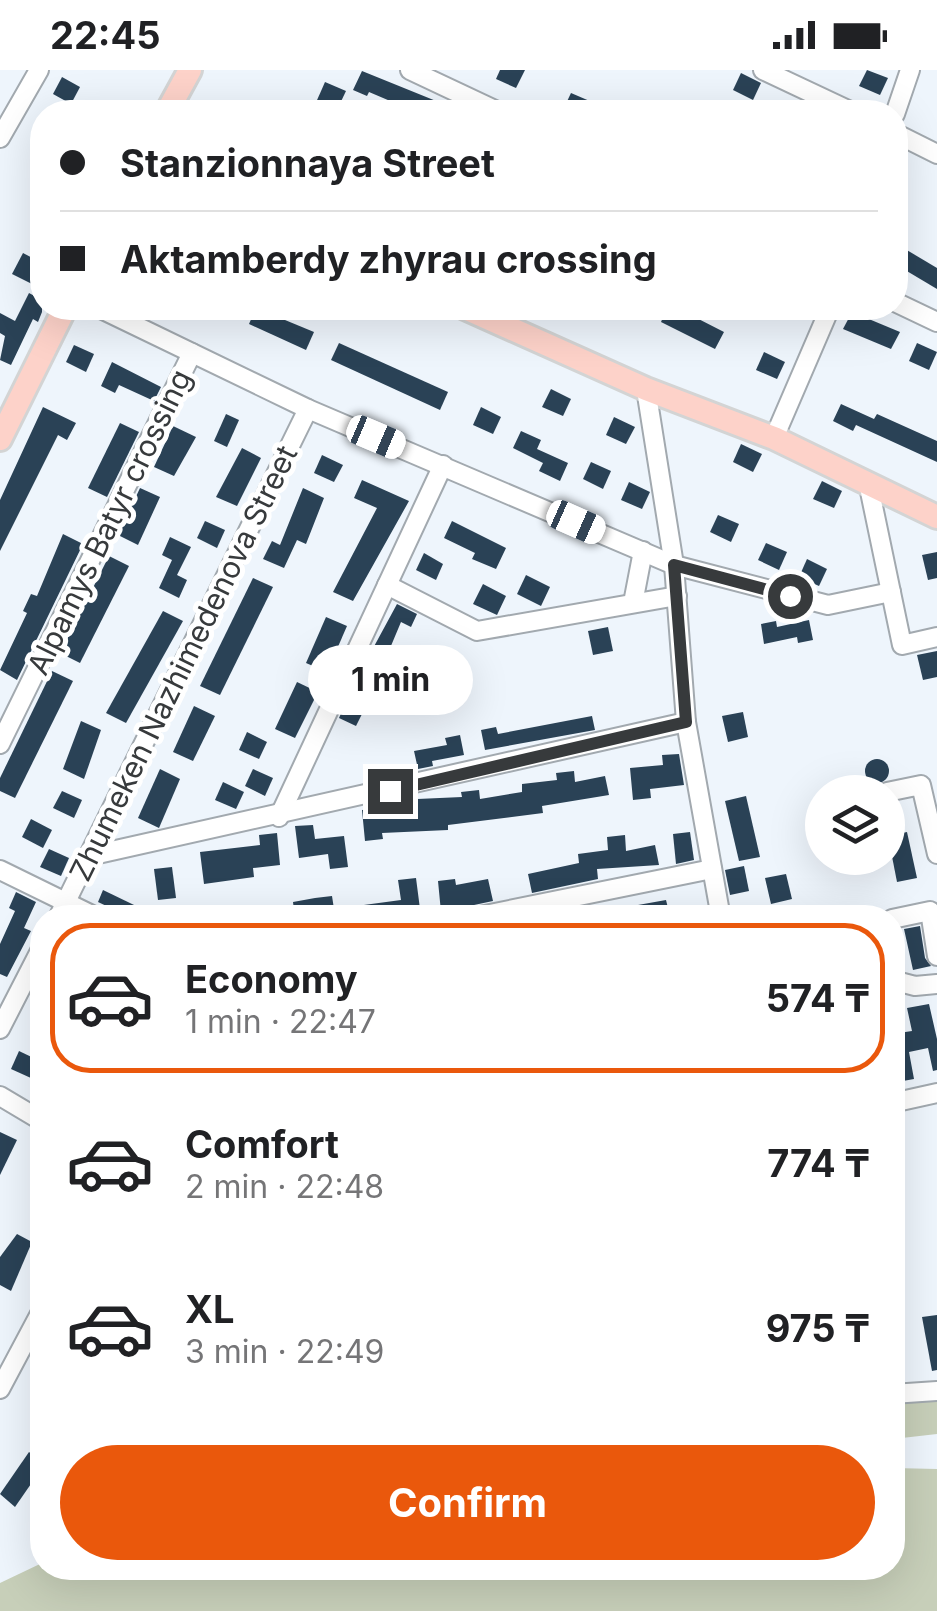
<!DOCTYPE html>
<html lang="en">
<head>
<meta charset="utf-8">
<style>
  :root { --surface:#fff; --page:#f2f2f2; --text:#202124; --muted:#757577; --line:#e0e0e0; --accent:#ea580c }
  body { margin:0; font-family:Inter,sans-serif; background:var(--page); color:var(--text); height:100vh; display:flex; flex-direction:column; font-size:38px; white-space:nowrap }
  * { box-sizing:border-box; margin:0 }
  p { font-size:32px; color:var(--muted) }
  .icon { flex:none; width:55px; height:55px; fill:none; stroke:currentColor; stroke-width:2; stroke-linecap:round; stroke-linejoin:round }
  .map { position:relative; flex:1; overflow:hidden }
  .panel { position:absolute; left:30px; top:835px; width:875px; height:675px; display:flex; flex-direction:column; background:var(--surface); border-radius:40px; box-shadow:0 10px 40px #0002 }
  .panel>* { flex:none }
  .top-card { position:absolute; left:30px; top:30px; width:878px; height:220px; border-radius:40px; box-shadow:0 10px 40px #0002; display:grid; align-content:center; height:220px; padding:0 30px; background:var(--surface) }
  .tools { position:absolute; left:805px; top:705px; display:grid; gap:20px }
  .tools a { display:grid; place-items:center; width:100px; height:100px; border-radius:50%; background:var(--surface); box-shadow:0 10px 40px #0002; font-size:50px }
  .end { position:absolute; width:45px; height:45px; margin:-22px; border:12px solid #373a3c; background:#fff; box-shadow:0 0 0 5px #fff }
  .from { border-radius:50% }
  .bubble { position:absolute; height:70px; border-radius:35px; background:var(--surface); box-shadow:0 10px 40px #0002; font-size:32px; font-weight:700; line-height:70px; text-align:center }
  .car { position:absolute; width:30px; height:60px; margin:-30px -15px; border-radius:12px; box-shadow:0 0 8px 2px #0007; background:linear-gradient(#fff 24%,#345 0 40%,#fff 0 76%,#345 0 86%,#fff 0) }
  .top-card b { display:flex; align-items:center; gap:35px; height:95px; font-size:38px }
  .top-card b+b { border-top:2px solid var(--line) }
  .top-card i { width:25px; height:25px; background:var(--text) }
  ul { padding:18px 0 0; list-style:none }
  li { display:flex; align-items:center; gap:30px; height:150px; margin:0 20px 15px; padding:0 10px; border:5px solid transparent; border-radius:40px }
  li div { flex:1 }
  li b { display:block; font-size:38px }
  li em { font-style:normal; font-weight:700 }
  li.active { border-color:var(--accent) }
  li>.icon { width:90px; height:90px; stroke-width:1.5 }
  .button { display:flex; gap:20px; margin-top:auto; padding:20px 30px }
  .button a { flex:1; height:115px; border-radius:60px; background:var(--accent); color:#fff; font-size:40px; font-weight:700; line-height:115px; text-align:center }
  .status { display:flex; justify-content:space-between; align-items:center; height:70px; padding:0 50px; background:var(--surface); direction:ltr }
  .status svg { height:28px; fill:currentColor }
  .map>svg:first-child { display:block }
  .grass { fill:#c7cfb9 }
  .building { fill:#2a4256 }
  .lines { fill:none; stroke-linecap:round; stroke-linejoin:round }
  .minor-casing { stroke:#a2a9af; stroke-width:22 }
  .major-casing { stroke:#d3d4d4; stroke-width:28 }
  .minor { stroke:#fff; stroke-width:18 }
  .major { stroke:#fdd2c9; stroke-width:22 }
  .route { stroke:#373a3c; stroke-width:12 }
  .labels { text-anchor:middle; dominant-baseline:central; stroke-width:10; stroke-linejoin:round; paint-order:stroke }
  .street-label { font-size:30px; fill:#373a3c; stroke:#fff }
</style>
</head>
<body>
<div class="status"><b>22:45</b><svg viewBox="0 0 49 12"><path d="M0 12V9h3v3zM5 12V6h3v6zM10 12V3h3v9zM15 12V0h3v12zM26 1h20v11H26zM47 4h2v5h-2z"/></svg></div>
<div class="map">
<svg width="937" height="1541" viewBox="0 0 937 1541">
  <rect width="100%" height="100%" fill="#eef5fc"/>
  <g class="grass">
    <polygon points="937,1330 937,1364 893,1369 893,1333"/>
    <polygon points="893,1398 937,1399 937,1541 0,1541 0,1513 42,1493 42,1498 892,1498"/>
  </g>
  <g class="building">
    <polygon points="500,0 525,0 516,18 496,9"/>
    <polygon points="867,0 888,8 880,25 859,16"/>
    <polygon points="362,1 441,33 436,42 416,42 369,22 367,26 353,20"/>
    <polygon points="741,3 761,13 753,30 733,20"/>
    <polygon points="62,7 80,17 71,34 53,24"/>
    <polygon points="325,12 346,21 336,42 314,37"/>
    <polygon points="571,23 592,32 587,42 562,42"/>
    <polygon points="895,173 937,198 937,219 895,194"/>
    <polygon points="23,183 42,193 32,214 12,204"/>
    <polygon points="29,223 42,230 42,242 38,252 33,249 11,295 0,290 5,266 0,263 0,243 15,251"/>
    <polygon points="256,238 314,262 306,280 249,254"/>
    <polygon points="647,238 677,238 724,262 715,279 661,252 664,245"/>
    <polygon points="852,242 900,262 891,279 843,259"/>
    <polygon points="339,273 448,322 440,340 331,290"/>
    <polygon points="917,273 937,282 929,300 909,291"/>
    <polygon points="74,275 94,284 86,302 66,292"/>
    <polygon points="764,282 785,292 777,309 756,300"/>
    <polygon points="112,292 161,317 154,331 119,315 115,323 101,316"/>
    <polygon points="551,319 571,329 563,346 542,337"/>
    <polygon points="841,334 874,349 877,344 937,371 937,392 856,355 853,361 833,351"/>
    <polygon points="43,337 76,353 67,370 58,365 0,481 0,430"/>
    <polygon points="481,337 501,347 493,364 473,355"/>
    <polygon points="226,344 239,350 227,377 214,371"/>
    <polygon points="614,347 635,357 626,374 606,365"/>
    <polygon points="120,353 139,362 107,427 88,418"/>
    <polygon points="173,356 196,367 174,406 154,397"/>
    <polygon points="521,361 541,370 537,379 568,393 560,411 539,401 543,393 513,378"/>
    <polygon points="741,374 762,384 753,402 733,392"/>
    <polygon points="242,378 261,388 237,436 216,427"/>
    <polygon points="322,385 343,395 334,412 314,403"/>
    <polygon points="591,392 611,401 603,419 583,409"/>
    <polygon points="362,410 409,431 353,531 333,522 377,438 354,428"/>
    <polygon points="822,411 842,421 834,438 813,429"/>
    <polygon points="629,412 650,422 642,439 621,430"/>
    <polygon points="140,418 160,427 138,475 118,465"/>
    <polygon points="303,418 324,428 306,474 297,470 284,498 263,489 272,471 280,475"/>
    <polygon points="718,445 739,454 731,472 710,462"/>
    <polygon points="205,451 225,460 217,478 197,468"/>
    <polygon points="452,451 506,478 496,499 472,489 475,483 444,468"/>
    <polygon points="63,464 83,474 17,610 0,600 27,543 23,541 31,524 37,526"/>
    <polygon points="170,467 191,477 177,505 187,510 179,528 159,518 172,490 162,485"/>
    <polygon points="766,473 787,482 779,500 758,490"/>
    <polygon points="937,482 937,508 928,510 922,485"/>
    <polygon points="424,483 443,494 436,510 416,500"/>
    <polygon points="109,486 129,496 80,593 60,583"/>
    <polygon points="807,489 827,499 819,516 799,507"/>
    <polygon points="526,505 550,517 541,536 517,524"/>
    <polygon points="253,508 273,517 220,625 200,616"/>
    <polygon points="483,514 506,526 497,545 473,534"/>
    <polygon points="397,534 417,544 411,557 401,552 375,614 358,606"/>
    <polygon points="163,541 183,551 126,653 106,643"/>
    <polygon points="326,547 347,556 327,602 306,593"/>
    <polygon points="809,550 813,570 798,573 797,567 764,574 761,554 776,551 777,557"/>
    <polygon points="608,557 613,581 593,585 588,561"/>
    <polygon points="937,581 937,607 923,610 917,585"/>
    <polygon points="52,601 73,611 15,728 0,721 0,708"/>
    <polygon points="297,612 318,622 295,668 275,659"/>
    <polygon points="347,630 365,638 356,656 339,648"/>
    <polygon points="194,636 215,646 193,691 173,682"/>
    <polygon points="743,642 748,667 728,672 722,646"/>
    <polygon points="592,646 595,660 485,680 481,660 496,657 498,664"/>
    <polygon points="81,651 101,660 84,709 63,699"/>
    <polygon points="247,662 267,672 259,689 239,680"/>
    <polygon points="460,665 464,685 432,691 433,696 418,699 414,681 447,675 445,668"/>
    <polygon points="679,684 684,715 650,719 651,728 633,730 630,698 663,695 662,685"/>
    <circle cx="877" cy="701" r="12"/>
    <polygon points="160,699 180,709 159,758 138,748"/>
    <polygon points="253,699 273,708 265,726 245,716"/>
    <polygon points="574,701 575,712 605,706 609,725 542,736 543,743 448,755 448,760 382,763 383,769 365,771 362,740 395,736 395,730 462,727 461,722 479,720 480,729 522,722 522,714 557,710 556,703"/>
    <polygon points="223,712 244,722 236,739 215,730"/>
    <polygon points="62,721 82,730 74,748 53,738"/>
    <polygon points="746,726 760,787 739,791 725,731"/>
    <polygon points="31,749 52,760 43,778 22,767"/>
    <polygon points="313,755 315,769 344,766 348,797 330,799 328,784 299,788 295,756"/>
    <polygon points="690,762 694,790 676,794 673,764"/>
    <polygon points="907,762 917,808 897,812 888,766"/>
    <polygon points="277,763 280,795 253,798 254,807 204,814 200,782 260,775 259,765"/>
    <polygon points="625,765 626,781 655,775 659,795 597,799 598,809 532,823 528,804 579,793 578,784 608,780 607,767"/>
    <polygon points="49,779 69,788 61,806 40,797"/>
    <polygon points="744,796 749,821 730,825 725,800"/>
    <polygon points="172,797 176,828 158,830 154,799"/>
    <polygon points="786,804 792,829 771,834 765,808"/>
    <polygon points="416,808 420,839 396,842 397,848 295,848 293,832 315,828 332,826 334,839 401,830 398,810"/>
    <polygon points="455,809 456,815 488,809 493,831 441,842 438,811"/>
    <polygon points="103,820 161,848 132,848 98,832"/>
    <polygon points="16,822 36,832 24,858 31,861 7,907 0,904 0,874 15,841 9,838"/>
    <polygon points="666,830 669,842 640,847 638,835"/>
    <polygon points="920,856 925,888 931,896 913,900 904,859"/>
    <polygon points="929,934 937,969 937,1000 933,1001 928,978 909,982 914,1009 892,1013 892,964 912,961 907,938"/>
    <polygon points="19,981 42,992 42,1013 11,999"/>
    <polygon points="0,1062 17,1070 0,1105"/>
    <polygon points="17,1164 32,1172 11,1221 0,1215 0,1187"/>
    <polygon points="937,1245 937,1300 932,1301 922,1247"/>
    <polygon points="29,1382 42,1392 42,1398 15,1437 0,1424"/>
  </g>
  <g class="lines">
    <g class="minor-casing">
      <g id="minor">
        <polyline points="410,0 499,42"/>
        <polyline points="763,0 852,42"/>
        <polyline points="895,44 910,0"/>
        <polyline points="895,63 937,84"/>
        <polyline points="0,68 39,0"/>
        <polyline points="895,232 937,252"/>
        <polyline points="99,238 308,339 674,495 828,535 891,522"/>
        <polyline points="646,319 674,495 686,652 721,848"/>
        <polyline points="774,368 830,238"/>
        <polyline points="869,417 902,575 937,567"/>
        <polyline points="387,515 477,561 677,526"/>
        <polyline points="633,533 643,481"/>
        <polyline points="0,674 192,283"/>
        <polyline points="887,722 921,715 937,784"/>
        <polyline points="279,747 443,395"/>
        <polyline points="89,786 686,652"/>
        <polyline points="0,800 98,848"/>
        <polyline points="58,848 308,339"/>
        <polyline points="470,848 712,799"/>
        <polyline points="892,849 930,841 937,886"/>
        <polyline points="892,910 915,916 937,914"/>
        <polyline points="0,959 42,877"/>
        <polyline points="0,1026 42,1051"/>
        <polyline points="892,1033 937,1023"/>
        <polyline points="0,1319 42,1240"/>
        <polyline points="892,1324 937,1321"/>
      </g>
    </g>
    <g class="major-casing">
      <g id="major">
        <polyline points="167,42 190,0"/>
        <polyline points="465,238 646,319 774,368 937,447"/>
        <polyline points="0,369 65,238"/>
      </g>
    </g>
    <use href="#minor" class="minor"/>
    <use href="#major" class="major"/>
  </g>
  <g class="lines">
    <polyline class="route" points="390,721 686,652 674,495 790,526"/>
  </g>
  <g class="labels">
    <g class="street-label">
      <text transform="translate(109 452) rotate(-64)">Alpamys Batyr crossing</text>
      <text transform="translate(183 593) rotate(-64)">Zhumeken Nazhimedenova Street</text>
    </g>
  </g>
</svg>
<div class="tools">
<a><svg class="icon" aria-label="layers" viewBox="0 0 24 24"><path d="M12 4l9 5-9 5-9-5zM3 14l9 5 9-5"/></svg></a>
</div>
<i class="end from" style="left:790px;top:526px"></i>
<i class="end" style="left:390px;top:721px"></i>
<div class="bubble" style="left:308px;top:575px;width:165px">1 min</div>
<i class="car" style="left:376px;top:367px;rotate:113deg"></i>
<i class="car" style="left:576px;top:452px;rotate:114deg"></i>
<div class="top-card">
<b><i class="from"></i>Stanzionnaya Street</b>
<b><i></i>Aktamberdy zhyrau crossing</b>
</div>
<section class="panel">
<ul>
<li class="active"><svg class="icon" aria-label="car" viewBox="0 0 24 24"><path d="M5 17H2v-5l4-1 3-4h7l3 4 3 1v5h-3M9 17h6M6 11h13"/><circle cx="7" cy="17" r="2"/><circle cx="17" cy="17" r="2"/></svg><div><b>Economy</b><p>1 min · 22:47</p></div><em>574 ₸</em></li>
<li><svg class="icon" aria-label="car" viewBox="0 0 24 24"><path d="M5 17H2v-5l4-1 3-4h7l3 4 3 1v5h-3M9 17h6M6 11h13"/><circle cx="7" cy="17" r="2"/><circle cx="17" cy="17" r="2"/></svg><div><b>Comfort</b><p>2 min · 22:48</p></div><em>774 ₸</em></li>
<li><svg class="icon" aria-label="car" viewBox="0 0 24 24"><path d="M5 17H2v-5l4-1 3-4h7l3 4 3 1v5h-3M9 17h6M6 11h13"/><circle cx="7" cy="17" r="2"/><circle cx="17" cy="17" r="2"/></svg><div><b>XL</b><p>3 min · 22:49</p></div><em>975 ₸</em></li>
</ul>
<div class="button"><a>Confirm</a></div>
</section>
</div>
</body>
</html>
